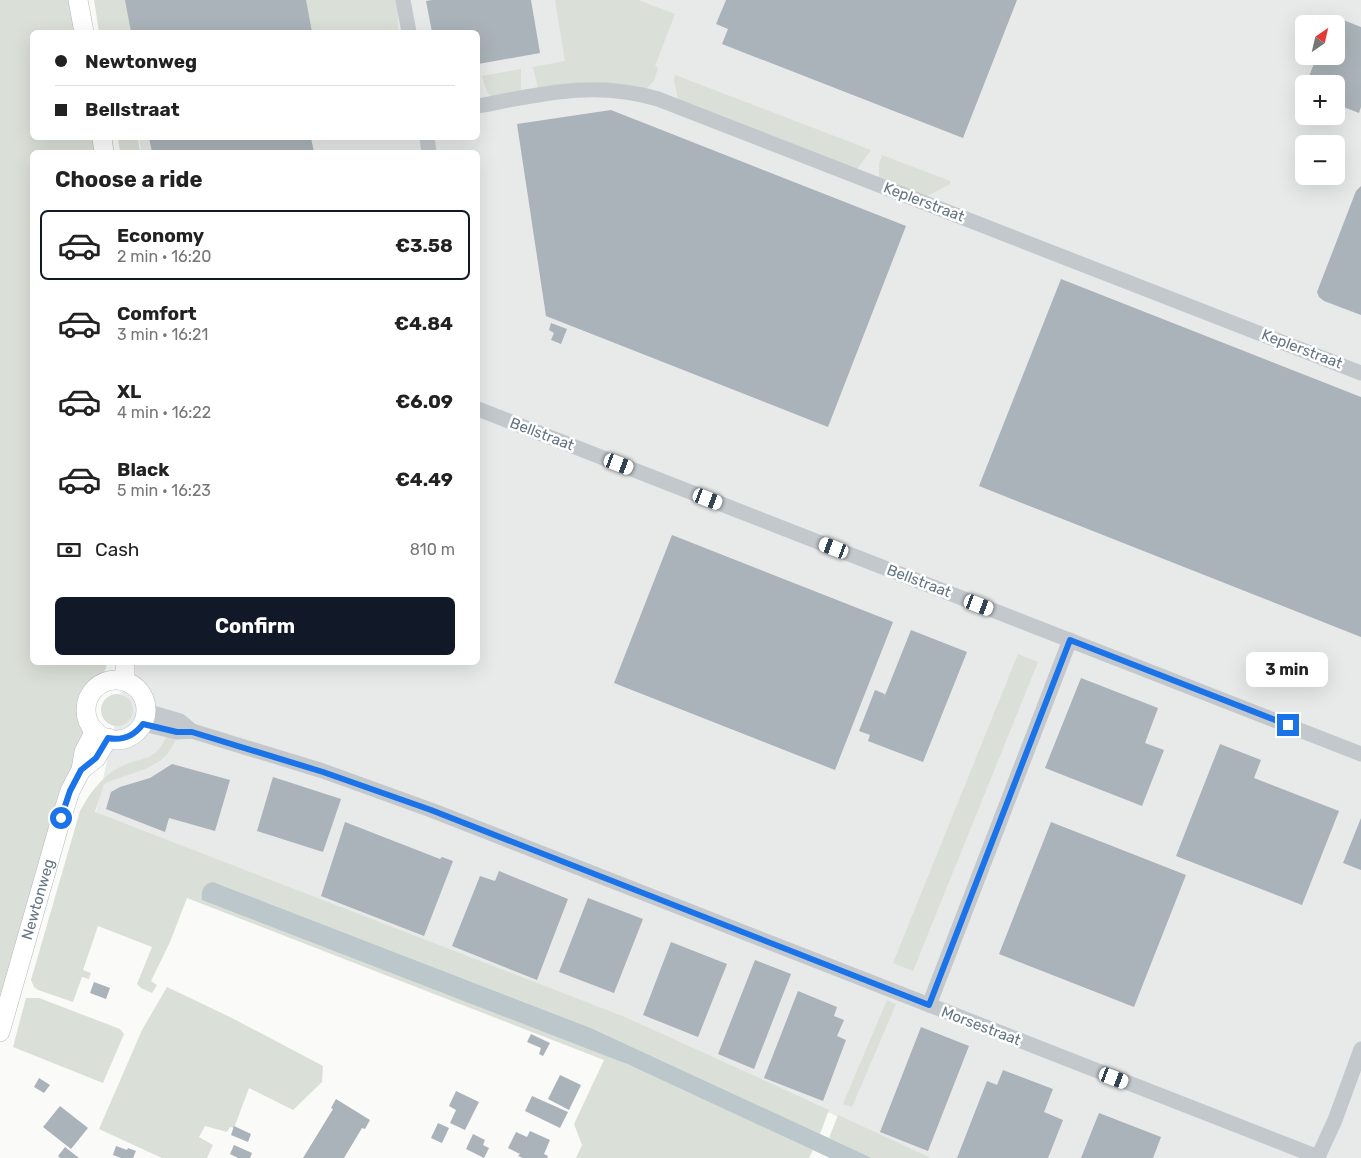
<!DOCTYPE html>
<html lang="en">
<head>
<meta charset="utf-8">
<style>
  :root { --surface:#fff; --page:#f6f6f6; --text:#222; --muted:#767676; --line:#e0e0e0; --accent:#111827 }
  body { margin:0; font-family:Rubik,sans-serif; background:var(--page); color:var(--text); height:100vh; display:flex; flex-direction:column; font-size:19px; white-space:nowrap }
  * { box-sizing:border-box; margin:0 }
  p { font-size:16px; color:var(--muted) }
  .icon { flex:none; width:28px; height:28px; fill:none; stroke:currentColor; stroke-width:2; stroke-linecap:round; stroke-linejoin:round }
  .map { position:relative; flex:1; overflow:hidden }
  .side { position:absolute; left:30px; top:150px; width:450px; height:515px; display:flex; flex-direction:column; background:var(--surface); border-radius:8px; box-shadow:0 5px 20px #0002 }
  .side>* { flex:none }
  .guide { position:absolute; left:30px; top:30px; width:450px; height:110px; border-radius:8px; box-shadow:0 5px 20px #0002; display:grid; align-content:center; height:110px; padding:0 25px; background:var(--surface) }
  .needle { width:32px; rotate:34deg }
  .buttons { position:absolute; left:1295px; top:15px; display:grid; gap:10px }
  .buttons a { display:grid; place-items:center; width:50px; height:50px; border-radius:8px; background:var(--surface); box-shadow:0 5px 20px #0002; font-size:25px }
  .end { position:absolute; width:22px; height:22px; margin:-11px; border:6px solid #1a73e8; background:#fff; box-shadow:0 0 0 2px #fff }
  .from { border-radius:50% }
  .bubble { position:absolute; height:35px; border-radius:8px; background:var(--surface); box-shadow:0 5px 20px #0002; font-size:16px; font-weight:700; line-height:35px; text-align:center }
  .car { position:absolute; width:15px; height:30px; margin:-15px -8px; border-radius:6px; box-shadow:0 0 4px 1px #0007; background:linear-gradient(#fff 24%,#345 0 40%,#fff 0 76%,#345 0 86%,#fff 0) }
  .guide b { display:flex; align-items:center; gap:18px; height:48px; font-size:19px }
  .guide b+b { border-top:1px solid var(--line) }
  .guide i { width:12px; height:12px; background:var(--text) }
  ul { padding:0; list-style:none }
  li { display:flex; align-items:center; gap:15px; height:70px; margin:0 10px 8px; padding:0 15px; border:2px solid transparent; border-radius:8px }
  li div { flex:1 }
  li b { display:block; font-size:19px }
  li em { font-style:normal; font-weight:700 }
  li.on { border-color:var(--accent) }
  li>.icon { width:45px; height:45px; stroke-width:1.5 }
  h2 { padding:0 25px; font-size:22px; line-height:60px }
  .pay { display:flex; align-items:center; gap:12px; height:55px; padding:0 25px; font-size:19px }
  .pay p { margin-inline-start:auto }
  .primary-button { display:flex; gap:10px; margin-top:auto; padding:10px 25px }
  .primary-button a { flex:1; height:58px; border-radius:8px; background:var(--accent); color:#fff; font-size:20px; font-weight:700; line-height:58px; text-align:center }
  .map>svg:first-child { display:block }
  .built { fill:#e8e9e9; fill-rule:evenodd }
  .green { fill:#dadfd7 }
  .water { fill:#bbc7cb }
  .building { fill:#aab3b9 }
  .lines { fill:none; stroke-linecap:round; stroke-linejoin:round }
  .major-casing { stroke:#b5babe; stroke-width:20 }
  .minor { stroke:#c3c8cc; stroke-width:15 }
  .major { stroke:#fff; stroke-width:19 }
  .route { stroke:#1a73e8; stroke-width:6 }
  .labels { text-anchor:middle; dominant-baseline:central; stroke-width:5; stroke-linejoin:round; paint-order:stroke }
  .street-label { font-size:15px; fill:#657683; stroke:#fff }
</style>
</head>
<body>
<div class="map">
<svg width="1361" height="1158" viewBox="0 0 1361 1158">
  <rect width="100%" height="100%" fill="#fafaf8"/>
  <path class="built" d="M391 0H1361V1158H928L607 1011 95 817 128 663 478 662V152H141L139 138H478V32H396ZM1304 24H1336V56H1304ZM1304 84H1336V116H1304ZM1304 144H1336V176H1304Z"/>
  <g class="green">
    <path d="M0 0H70L76 32H32V138H95L97 152H32V662L107 663C106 678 90 683 84 696 77 711 87 721 85 734 84 746 77 755 72 766 66 776 62 787 59 798L0 1003Z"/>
    <polygon points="94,0 398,0 398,32 99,32"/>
    <path d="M555 0H638L675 14 655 66 658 68 654 81 646 89C610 81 575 81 538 88L533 67 565 61Z"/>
    <polygon points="521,69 521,91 491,96 487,92 482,76"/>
    <polygon points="675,75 871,150 857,169 678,99 674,80"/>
    <polygon points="118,138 138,138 140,152 120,152"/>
    <polygon points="882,155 950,181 950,184 927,196 879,177 879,164"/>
    <polygon points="1018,654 1038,662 913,971 893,963"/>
    <circle cx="117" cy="710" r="16"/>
    <path d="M167 735 176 738C165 771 131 771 104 784L95 812 625 1017 829 1110 820 1134 591 1028 213 882 627 1064 813 1150 809 1158H576L582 1145 574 1124 604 1060 187 898 170 942 151 981 157 985 152 993 141 988 137 984 152 947 98 926 83 970 91 973 89 979 82 977 73 1002 38 990 34 987 31 980 80 811C89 794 101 778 118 768 141 755 154 765 167 735Z"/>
    <polygon points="167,987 232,1018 323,1066 322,1082 293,1110 249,1088 234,1128 230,1127 227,1132 205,1126 199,1137 213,1145 207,1158 162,1158 99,1129 142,1030"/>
    <polygon points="26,998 39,998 120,1029 124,1034 103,1083 13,1047"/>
    <polygon points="887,1000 896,1004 852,1107 843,1104"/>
    <polygon points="838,1115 931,1158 872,1158 829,1138"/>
  </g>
  <path class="water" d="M213 882 591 1028 872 1158H830L627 1064 202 900C201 890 203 884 213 882Z"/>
  <g class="building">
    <polygon points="125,0 306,0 312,32 131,32"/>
    <polygon points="432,0 531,0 540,53 478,64 478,32 432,32 426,1"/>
    <polygon points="726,0 1017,0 963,138 722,44 728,29 716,24"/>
    <polygon points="1333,16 1361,27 1361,107 1359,113 1336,104 1336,84 1306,84 1317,56 1336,56 1336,24 1330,24"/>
    <polygon points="611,110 906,226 828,427 546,316 517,124"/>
    <polygon points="149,138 311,138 314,152 152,152"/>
    <polygon points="1361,186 1361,315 1324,301 1319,297 1317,292 1356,191"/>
    <polygon points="1061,279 1361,397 1361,637 979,486"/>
    <polygon points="551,323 567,329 561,344 551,340 554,333 549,330"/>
    <polygon points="672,535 893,622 835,770 614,683"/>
    <polygon points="911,630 967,652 923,762 868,741 870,735 859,731 875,690 885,694 883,700"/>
    <polygon points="1081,678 1158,708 1145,743 1164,750 1142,806 1045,768"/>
    <polygon points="1220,744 1261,760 1254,778 1339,811 1302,905 1176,856"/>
    <polygon points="172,764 230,780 215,831 169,818 165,832 106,809 111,792 120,787 150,778"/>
    <polygon points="273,777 341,799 323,852 257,831"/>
    <polygon points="1361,818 1361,870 1343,863"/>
    <polygon points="345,822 440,859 442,857 453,861 424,936 321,896"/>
    <polygon points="1051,822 1186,875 1134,1007 999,954"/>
    <polygon points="499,871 568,899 537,980 452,946 480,876 495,881"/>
    <polygon points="588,898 643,919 614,993 559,972"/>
    <polygon points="671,942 727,964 698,1037 643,1015"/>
    <polygon points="755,960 791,974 754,1069 718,1054"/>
    <polygon points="94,982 110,988 106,999 90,993"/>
    <polygon points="798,991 837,1007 834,1016 844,1020 837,1036 846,1040 823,1101 764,1078"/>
    <polygon points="921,1027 969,1046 928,1151 880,1132"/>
    <polygon points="531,1034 550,1043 543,1056 539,1054 541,1048 527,1042"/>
    <polygon points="1003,1070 1053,1089 1044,1112 1063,1120 1048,1158 957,1158 987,1081 997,1085"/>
    <polygon points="560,1075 581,1085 569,1110 548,1099"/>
    <polygon points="39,1078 50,1085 44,1093 34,1087"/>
    <polygon points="456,1091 479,1102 465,1130 450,1123 456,1110 449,1106"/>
    <polygon points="532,1096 568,1112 560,1128 525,1111"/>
    <polygon points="336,1099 370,1120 365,1129 362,1128 344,1158 303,1158 333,1109 331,1108"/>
    <polygon points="60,1106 88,1128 71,1149 43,1127"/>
    <polygon points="1099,1113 1161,1137 1153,1158 1081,1158"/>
    <polygon points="438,1123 449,1128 442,1143 431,1138"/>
    <polygon points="234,1126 251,1134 248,1142 231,1135"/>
    <polygon points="530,1131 550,1140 544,1154 548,1156 547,1158 523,1158 518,1156 520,1154 508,1148 516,1132 527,1137"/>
    <polygon points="473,1134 485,1140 483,1145 489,1148 484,1158 466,1149"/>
    <polygon points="234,1145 252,1153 250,1158 238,1158 230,1154"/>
    <polygon points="116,1146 127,1150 128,1148 136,1151 133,1158 121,1158 113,1155"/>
    <polygon points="65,1147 79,1158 60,1158 58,1156"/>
  </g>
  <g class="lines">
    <g class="major-casing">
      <g id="major">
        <polyline points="78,0 84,32"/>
        <polyline points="102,138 104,152"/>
        <polyline points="125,662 125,681"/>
        <circle cx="116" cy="710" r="30"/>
        <polyline points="81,770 96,758 108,738"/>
        <path id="s1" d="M0 1032 61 819 70 791 81 770 84 752 95 731"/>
      </g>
    </g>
    <g class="minor">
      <polyline points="403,0 409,32"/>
      <path d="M478 106C541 94 594 80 658 99L1361 373"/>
      <polyline points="427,138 429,152"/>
      <polyline points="478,409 1361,754"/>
      <polyline points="146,711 180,721 192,731"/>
      <polyline points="143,724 177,732 192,731 323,771 431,810 1318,1157 1335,1120 1361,1049"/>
      <polyline points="929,1005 1070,640"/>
    </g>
    <use href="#major" class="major"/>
  </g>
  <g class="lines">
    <path class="route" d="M61 818 70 791 81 770 96 758 108 738C123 741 134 736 143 724L177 732H192L323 772 431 810 929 1005 1070 640 1288 725"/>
  </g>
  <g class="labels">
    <g class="street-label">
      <text transform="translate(924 202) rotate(21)">Keplerstraat</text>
      <text transform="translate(1302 349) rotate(21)">Keplerstraat</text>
      <text transform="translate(542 434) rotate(21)">Bellstraat</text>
      <text transform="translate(919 581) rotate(21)">Bellstraat</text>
      <text stroke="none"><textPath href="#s1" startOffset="138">Newtonweg</textPath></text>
      <text transform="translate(981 1026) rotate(21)">Morsestraat</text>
    </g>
  </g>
</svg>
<div class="buttons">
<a><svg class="needle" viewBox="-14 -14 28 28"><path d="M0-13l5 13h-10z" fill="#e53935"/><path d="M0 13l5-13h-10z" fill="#767676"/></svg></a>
<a>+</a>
<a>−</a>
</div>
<i class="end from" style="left:61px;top:818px"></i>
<i class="end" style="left:1288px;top:725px"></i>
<div class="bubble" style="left:1246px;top:652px;width:82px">3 min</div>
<i class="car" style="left:619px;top:464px;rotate:111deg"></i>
<i class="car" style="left:708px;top:499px;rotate:111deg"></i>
<i class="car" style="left:834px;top:548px;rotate:291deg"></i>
<i class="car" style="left:979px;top:605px;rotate:111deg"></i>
<i class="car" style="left:1114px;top:1078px;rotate:111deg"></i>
<div class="guide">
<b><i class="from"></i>Newtonweg</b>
<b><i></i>Bellstraat</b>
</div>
<section class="side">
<h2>Choose a ride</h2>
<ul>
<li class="on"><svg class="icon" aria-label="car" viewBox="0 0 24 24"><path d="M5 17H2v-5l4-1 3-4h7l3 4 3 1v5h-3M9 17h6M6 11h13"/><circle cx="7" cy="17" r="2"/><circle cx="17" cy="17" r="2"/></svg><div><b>Economy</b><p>2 min · 16:20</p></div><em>€3.58</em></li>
<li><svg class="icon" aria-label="car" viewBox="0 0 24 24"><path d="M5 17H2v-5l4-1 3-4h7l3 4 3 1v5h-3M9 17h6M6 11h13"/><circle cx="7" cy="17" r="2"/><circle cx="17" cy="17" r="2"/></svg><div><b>Comfort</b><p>3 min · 16:21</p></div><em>€4.84</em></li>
<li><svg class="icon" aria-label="car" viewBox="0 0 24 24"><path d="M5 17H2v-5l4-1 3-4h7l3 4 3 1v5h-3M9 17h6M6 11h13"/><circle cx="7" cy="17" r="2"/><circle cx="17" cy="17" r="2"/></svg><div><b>XL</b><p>4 min · 16:22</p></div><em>€6.09</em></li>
<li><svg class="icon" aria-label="car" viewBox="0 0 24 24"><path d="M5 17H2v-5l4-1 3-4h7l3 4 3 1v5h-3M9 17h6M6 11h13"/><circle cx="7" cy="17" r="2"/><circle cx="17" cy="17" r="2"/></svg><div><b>Black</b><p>5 min · 16:23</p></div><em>€4.49</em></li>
</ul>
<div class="pay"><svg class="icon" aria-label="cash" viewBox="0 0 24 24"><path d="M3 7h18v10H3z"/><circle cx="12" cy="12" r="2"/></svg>Cash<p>810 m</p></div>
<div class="primary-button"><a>Confirm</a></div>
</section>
</div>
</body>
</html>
